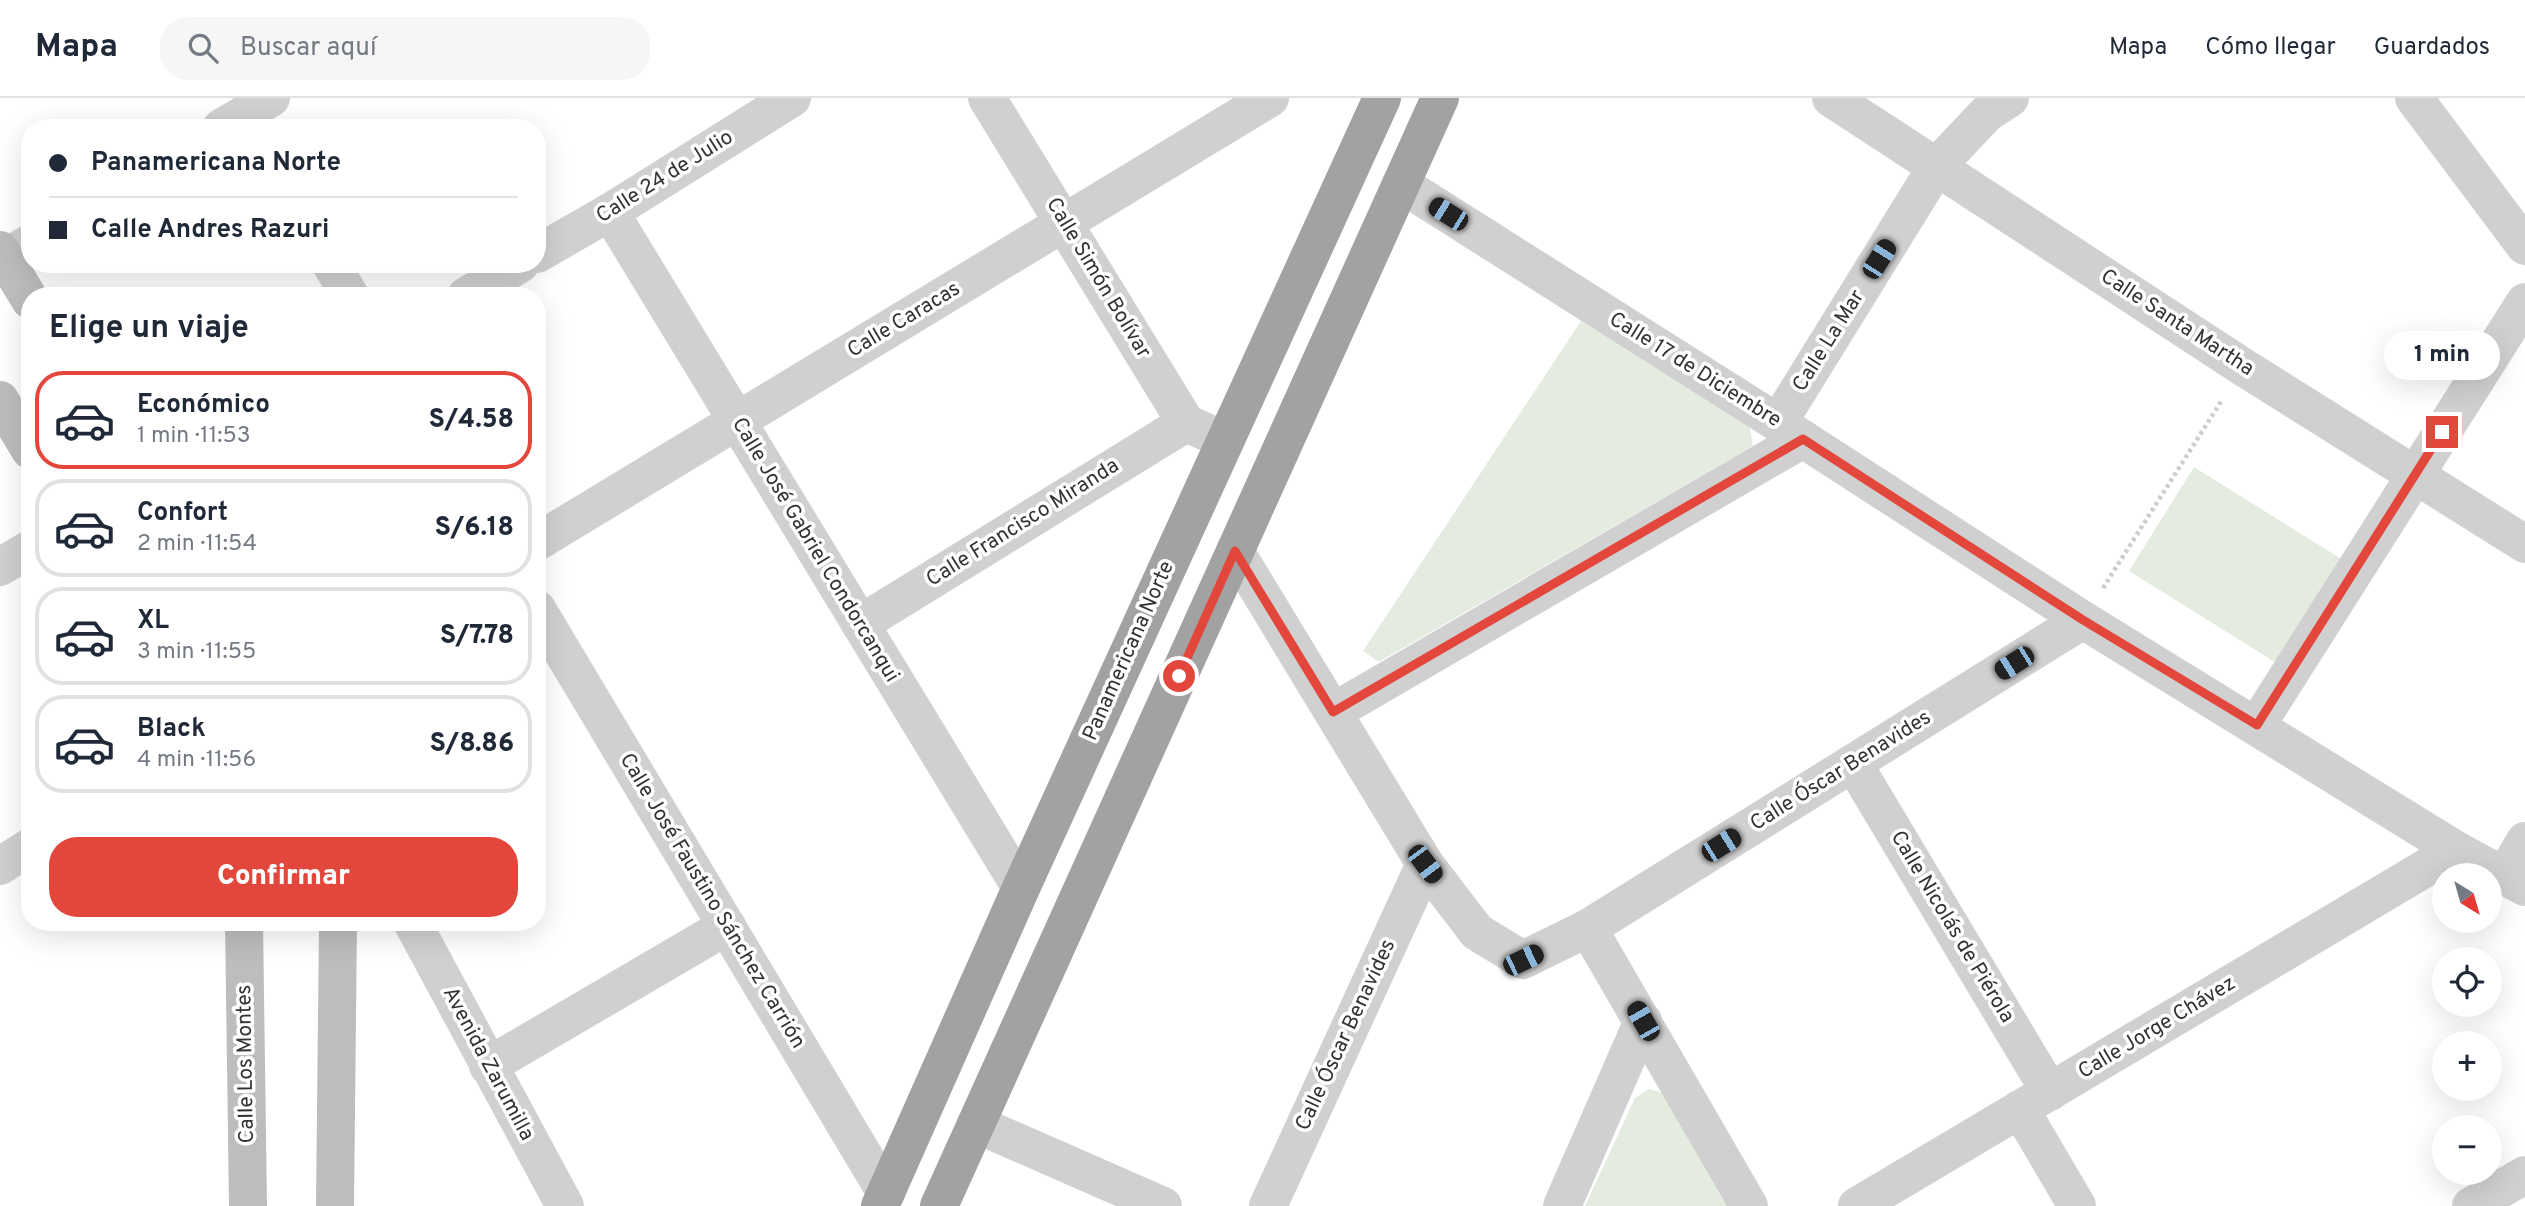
<!DOCTYPE html>
<html lang="es">
<head>
<meta charset="utf-8">
<style>
  :root { --surface:#fff; --page:#f6f6f7; --text:#1f2937; --muted:#747a83; --line:#e0e1e3; --accent:#e3473c }
  body { margin:0; font-family:Overpass,sans-serif; background:var(--page); color:var(--text); height:100vh; display:flex; flex-direction:column; font-size:26px; white-space:nowrap }
  * { box-sizing:border-box; margin:0 }
  p { font-size:23px; color:var(--muted) }
  .icon { flex:none; width:38px; height:38px; fill:none; stroke:currentColor; stroke-width:2; stroke-linecap:round; stroke-linejoin:round }
  .map { position:relative; flex:1; overflow:hidden }
  .panel { position:absolute; left:21px; top:189px; width:525px; height:644px; display:flex; flex-direction:column; background:var(--surface); border-radius:28px; box-shadow:0 7px 28px #0002 }
  .panel>* { flex:none }
  .hud { position:absolute; left:21px; top:21px; width:525px; height:154px; border-radius:28px; box-shadow:0 7px 28px #0002; display:grid; align-content:center; height:154px; padding:0 28px; background:var(--surface) }
  .needle { width:46px; rotate:143deg }
  .buttons { position:absolute; left:2432px; top:765px; display:grid; gap:14px }
  .buttons a { display:grid; place-items:center; width:70px; height:70px; border-radius:50%; background:var(--surface); box-shadow:0 7px 28px #0002; font-size:35px }
  .end { position:absolute; width:32px; height:32px; margin:-16px; border:9px solid #e3473c; background:#fff; box-shadow:0 0 0 4px #fff }
  .from { border-radius:50% }
  .bubble { position:absolute; height:49px; border-radius:24px; background:var(--surface); box-shadow:0 7px 28px #0002; font-size:23px; font-weight:800; line-height:49px; text-align:center }
  .car { position:absolute; width:21px; height:42px; margin:-21px -10px; border-radius:9px; box-shadow:0 0 5px 2px #0007; background:linear-gradient(#222 24%,#8ab4d8 0 40%,#222 0 76%,#8ab4d8 0 86%,#222 0) }
  .hud b { display:flex; align-items:center; gap:24px; height:66px; font-size:26px }
  .hud b+b { border-top:2px solid var(--line) }
  .hud i { width:18px; height:18px; background:var(--text) }
  ul { padding:0; list-style:none }
  li { display:flex; align-items:center; gap:21px; height:98px; margin:0 14px 10px; padding:0 14px; border:4px solid var(--line); border-radius:28px }
  li div { flex:1 }
  li b { display:block; font-size:26px }
  li em { font-style:normal; font-weight:800 }
  li.selected { border-color:var(--accent) }
  li>.icon { width:63px; height:63px; stroke-width:1.5 }
  h2 { padding:0 28px; font-size:32px; line-height:84px }
  .action { display:flex; gap:14px; margin-top:auto; padding:14px 28px }
  .action a { flex:1; height:80px; border-radius:28px; background:var(--accent); color:#fff; font-size:28px; font-weight:800; line-height:80px; text-align:center }
  header { display:flex; align-items:center; gap:42px; box-sizing:border-box; height:98px; padding:0 35px; background:var(--surface); border-bottom:2px solid var(--line) }
  header strong { font-size:33px }
  nav { display:flex; gap:38px; margin-inline-start:auto; font-size:24px }
  .search { width:490px; height:63px; background:var(--page); display:flex; align-items:center; gap:18px; box-sizing:border-box; padding:0 24px; border-radius:28px; color:var(--muted); font-size:26px }
  .map>svg:first-child { display:block }
  .green { fill:#e4ecdf }
  .lines { fill:none; stroke-linecap:round; stroke-linejoin:round }
  .path { stroke:#cdcdcd; stroke-width:4.5; stroke-dasharray:3.5 3.5; stroke-linecap:butt }
  .minor { stroke:#d0d0d0; stroke-width:38 }
  .tertiary { stroke:#d0d0d0; stroke-width:38 }
  .secondary { stroke:#bdbdbd; stroke-width:38 }
  .trunk { stroke:#a2a2a2; stroke-width:38 }
  .route { stroke:#e3473c; stroke-width:9 }
  .labels { text-anchor:middle; dominant-baseline:central; stroke-width:7; stroke-linejoin:round; paint-order:stroke }
  .street-label { font-size:21px; fill:#333; stroke:#fff }
</style>
</head>
<body>
<header>
<strong>Mapa</strong>
<div class="search"><svg class="icon" aria-label="search" viewBox="0 0 24 24"><circle cx="10" cy="10" r="6"/><path d="M15 15l6 6"/></svg>Buscar aquí</div>
<nav><a>Mapa</a><a>Cómo llegar</a><a>Guardados</a></nav>
</header>
<div class="map">
<svg width="2525" height="1108" viewBox="0 0 2525 1108">
  <rect width="100%" height="100%" fill="#fff"/>
  <g class="green">
    <polygon points="1581,223 1749,326 1753,348 1379,564 1363,553"/>
    <polygon points="2194,369 2343,462 2278,566 2129,473"/>
    <polygon points="1649,991 1671,997 1734,1108 1585,1108 1635,1000"/>
  </g>
  <g class="lines">
    <polyline class="path" points="2103,490 2222,302"/>
    <g class="minor">
      <polyline points="987,0 1186,325 1224,342"/>
      <polyline points="1831,0 2243,269 2525,446"/>
      <polyline points="2414,0 2525,148"/>
      <polyline points="221,30 271,0"/>
      <polyline points="1401,86 1778,325 2083,522 2456,752 2525,789"/>
      <polyline points="610,114 1021,790"/>
      <polyline points="537,156 610,114 792,0"/>
      <polyline points="0,163 30,145"/>
      <polyline points="331,166 350,198"/>
      <polyline points="466,198 520,166"/>
      <polyline points="1778,325 1937,68 1987,15 2010,0"/>
      <polyline points="537,444 1270,0"/>
      <polyline points="1235,453 1425,766 1477,834 1523,862 1588,830 2083,522"/>
      <polyline points="0,469 30,451"/>
      <polyline points="537,511 886,1095"/>
      <polyline points="860,526 1186,325"/>
      <polyline points="1333,614 1803,341"/>
      <polyline points="2257,627 2525,204"/>
      <polyline points="1853,665 2050,994"/>
      <polyline points="0,768 30,749"/>
      <polyline points="2505,777 2525,743"/>
      <polyline points="1588,830 1749,1108"/>
      <polyline points="488,968 727,828"/>
      <polyline points="2020,1011 2077,1108"/>
      <polyline points="976,1026 1163,1108"/>
      <polyline points="1268,1108 1425,766"/>
      <polyline points="1562,1108 1643,923"/>
      <polyline points="1857,1108 2456,752"/>
      <polyline points="2471,1108 2525,1077"/>
    </g>
    <polyline class="tertiary" points="412,824 565,1108"/>
    <g class="secondary">
      <polyline points="0,152 30,202"/>
      <polyline points="0,302 30,352"/>
      <polyline points="244,824 248,1108"/>
      <polyline points="335,1108 338,824"/>
    </g>
    <g class="trunk">
      <polyline points="880,1108 1021,790 1382,0"/>
      <polyline points="939,1108 1440,0"/>
    </g>
  </g>
  <g class="lines">
    <polyline class="route" points="1179,578 1235,453 1333,614 1803,341 2083,522 2257,627 2442,334"/>
  </g>
  <g class="labels">
    <g class="street-label">
      <text transform="translate(665 79) rotate(-32)">Calle 24 de Julio</text>
      <text transform="translate(1098 180) rotate(59)">Calle Simón Bolívar</text>
      <text transform="translate(904 222) rotate(-31)">Calle Caracas</text>
      <text transform="translate(2177 225) rotate(33)">Calle Santa Martha</text>
      <text transform="translate(1829 243) rotate(-58)">Calle La Mar</text>
      <text transform="translate(1695 272) rotate(32)">Calle 17 de Diciembre</text>
      <text transform="translate(1023 425) rotate(-32)">Calle Francisco Miranda</text>
      <text transform="translate(815 452) rotate(59)">Calle José Gabriel Condorcanqui</text>
      <text transform="translate(1129 553) rotate(-66)">Panamericana Norte</text>
      <text transform="translate(1841 673) rotate(-32)">Calle Óscar Benavides</text>
      <text transform="translate(712 803) rotate(59)">Calle José Faustino Sánchez Carrión</text>
      <text transform="translate(1952 829) rotate(59)">Calle Nicolás de Piérola</text>
      <text transform="translate(2157 930) rotate(-31)">Calle Jorge Chávez</text>
      <text transform="translate(1346 937) rotate(-65)">Calle Óscar Benavides</text>
      <text transform="translate(246 966) rotate(-91)">Calle Los Montes</text>
      <text transform="translate(488 966) rotate(62)">Avenida Zarumilla</text>
    </g>
  </g>
</svg>
<div class="buttons">
<a><svg class="needle" viewBox="-14 -14 28 28"><path d="M0-13l5 13h-10z" fill="#e53935"/><path d="M0 13l5-13h-10z" fill="#747a83"/></svg></a>
<a><svg class="icon" aria-label="locate" viewBox="0 0 24 24"><circle cx="12" cy="12" r="6"/><path d="M12 2v4M12 18v4M2 12h4M18 12h4"/></svg></a>
<a>+</a>
<a>−</a>
</div>
<i class="end from" style="left:1179px;top:578px"></i>
<i class="end" style="left:2442px;top:334px"></i>
<div class="bubble" style="left:2384px;top:233px;width:116px">1 min</div>
<i class="car" style="left:1448px;top:116px;rotate:302deg"></i>
<i class="car" style="left:1879px;top:161px;rotate:32deg"></i>
<i class="car" style="left:2014px;top:565px;rotate:238deg"></i>
<i class="car" style="left:1721px;top:747px;rotate:58deg"></i>
<i class="car" style="left:1425px;top:766px;rotate:143deg"></i>
<i class="car" style="left:1523px;top:862px;rotate:64deg"></i>
<i class="car" style="left:1643px;top:923px;rotate:330deg"></i>
<div class="hud">
<b><i class="from"></i>Panamericana Norte</b>
<b><i></i>Calle Andres Razuri</b>
</div>
<section class="panel">
<h2>Elige un viaje</h2>
<ul>
<li class="selected"><svg class="icon" aria-label="car" viewBox="0 0 24 24"><path d="M5 17H2v-5l4-1 3-4h7l3 4 3 1v5h-3M9 17h6M6 11h13"/><circle cx="7" cy="17" r="2"/><circle cx="17" cy="17" r="2"/></svg><div><b>Económico</b><p>1 min · 11:53</p></div><em>S/4.58</em></li>
<li><svg class="icon" aria-label="car" viewBox="0 0 24 24"><path d="M5 17H2v-5l4-1 3-4h7l3 4 3 1v5h-3M9 17h6M6 11h13"/><circle cx="7" cy="17" r="2"/><circle cx="17" cy="17" r="2"/></svg><div><b>Confort</b><p>2 min · 11:54</p></div><em>S/6.18</em></li>
<li><svg class="icon" aria-label="car" viewBox="0 0 24 24"><path d="M5 17H2v-5l4-1 3-4h7l3 4 3 1v5h-3M9 17h6M6 11h13"/><circle cx="7" cy="17" r="2"/><circle cx="17" cy="17" r="2"/></svg><div><b>XL</b><p>3 min · 11:55</p></div><em>S/7.78</em></li>
<li><svg class="icon" aria-label="car" viewBox="0 0 24 24"><path d="M5 17H2v-5l4-1 3-4h7l3 4 3 1v5h-3M9 17h6M6 11h13"/><circle cx="7" cy="17" r="2"/><circle cx="17" cy="17" r="2"/></svg><div><b>Black</b><p>4 min · 11:56</p></div><em>S/8.86</em></li>
</ul>
<div class="action"><a>Confirmar</a></div>
</section>
</div>
</body>
</html>
